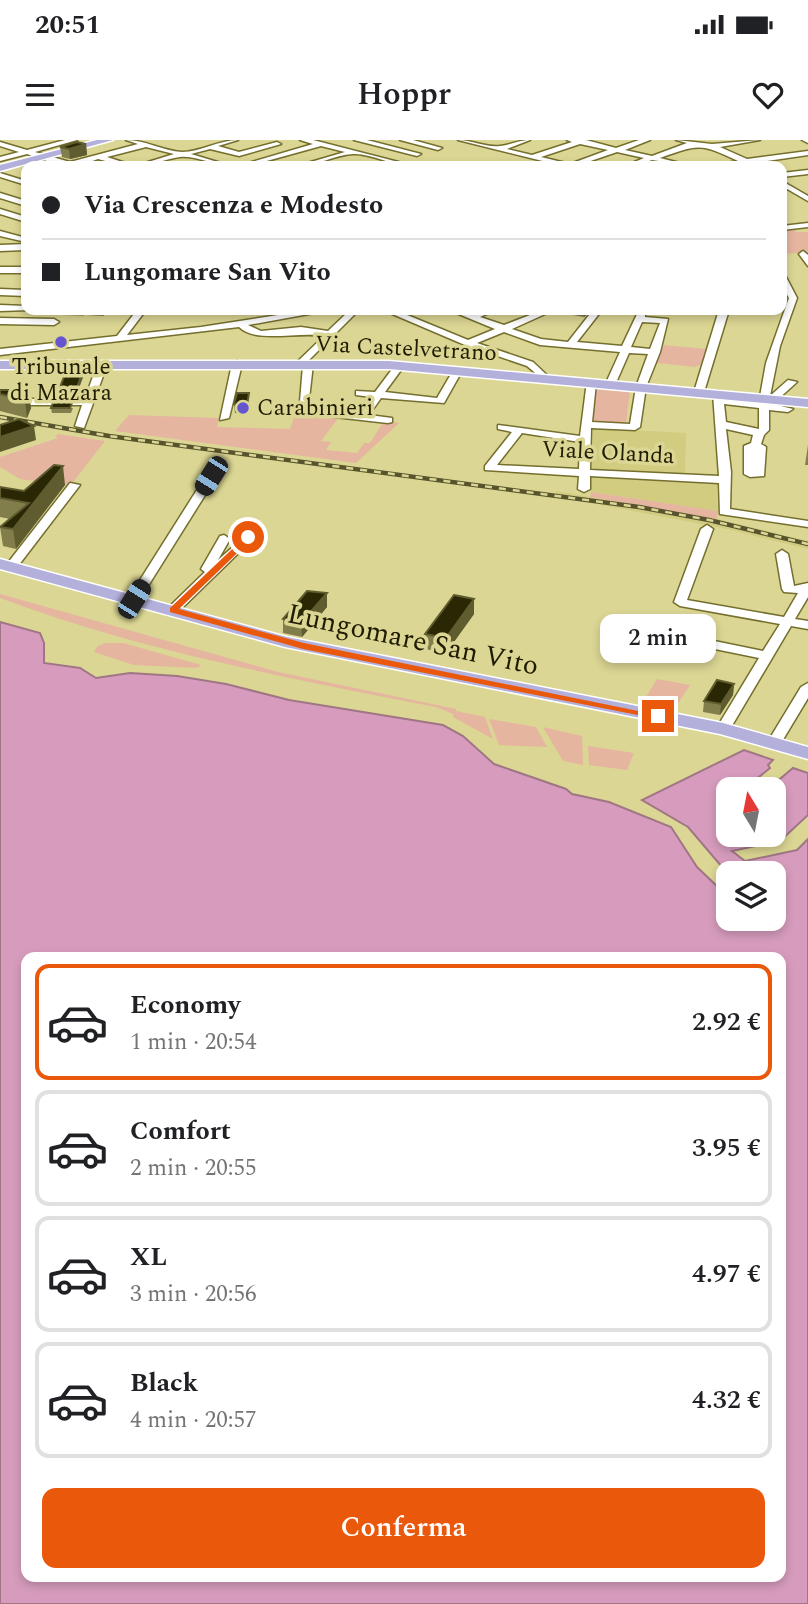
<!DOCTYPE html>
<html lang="it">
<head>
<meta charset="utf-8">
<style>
  :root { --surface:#fff; --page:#f6f6f6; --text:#202124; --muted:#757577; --line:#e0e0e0; --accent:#ea580c }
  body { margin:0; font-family:Spectral,serif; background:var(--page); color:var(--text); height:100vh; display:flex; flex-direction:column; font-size:26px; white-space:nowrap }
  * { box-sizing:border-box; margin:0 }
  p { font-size:23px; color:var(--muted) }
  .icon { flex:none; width:38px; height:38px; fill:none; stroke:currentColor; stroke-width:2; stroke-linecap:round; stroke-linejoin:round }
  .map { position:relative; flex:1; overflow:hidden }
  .drawer { position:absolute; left:21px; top:812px; width:765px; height:630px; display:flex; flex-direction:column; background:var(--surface); border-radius:14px; box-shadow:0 4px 10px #0003 }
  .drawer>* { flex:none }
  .banner { position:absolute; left:21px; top:21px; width:766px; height:154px; border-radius:14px; box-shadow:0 4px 10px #0003; display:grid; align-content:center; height:154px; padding:0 21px; background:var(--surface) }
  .needle { width:46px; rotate:350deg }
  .buttons { position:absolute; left:716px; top:637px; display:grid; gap:14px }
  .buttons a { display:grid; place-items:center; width:70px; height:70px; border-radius:14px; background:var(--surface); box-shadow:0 4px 10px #0003; font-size:35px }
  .end { position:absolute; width:32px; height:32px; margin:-16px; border:9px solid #ea580c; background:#fff; box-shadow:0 0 0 4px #fff }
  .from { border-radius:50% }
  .bubble { position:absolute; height:49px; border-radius:14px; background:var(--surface); box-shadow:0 4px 10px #0003; font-size:23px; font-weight:600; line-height:49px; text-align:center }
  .car { position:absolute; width:21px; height:42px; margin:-21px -10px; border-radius:9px; box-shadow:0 0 5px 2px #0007; background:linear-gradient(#222 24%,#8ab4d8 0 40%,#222 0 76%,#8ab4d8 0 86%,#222 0) }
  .banner b { display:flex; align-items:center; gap:24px; height:66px; font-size:26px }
  .banner b+b { border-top:2px solid var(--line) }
  .banner i { width:18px; height:18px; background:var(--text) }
  ul { padding:12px 0 0; list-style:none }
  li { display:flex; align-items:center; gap:21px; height:116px; margin:0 14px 10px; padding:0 7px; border:4px solid var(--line); border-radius:14px }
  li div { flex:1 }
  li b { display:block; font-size:26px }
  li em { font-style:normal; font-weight:600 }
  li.active { border-color:var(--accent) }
  li>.icon { width:63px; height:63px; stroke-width:1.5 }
  .cta { display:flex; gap:14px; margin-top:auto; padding:14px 21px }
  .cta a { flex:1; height:80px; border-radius:14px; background:var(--accent); color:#fff; font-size:28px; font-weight:600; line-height:80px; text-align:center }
  .status { display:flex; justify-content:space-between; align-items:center; height:49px; padding:0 35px; background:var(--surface); direction:ltr }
  .status svg { height:19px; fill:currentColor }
  header { display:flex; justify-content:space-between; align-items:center; height:91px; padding:0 21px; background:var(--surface); font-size:32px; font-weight:600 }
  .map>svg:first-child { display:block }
  .built { fill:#d1cc80 }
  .green { fill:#e5b5a0 }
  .water { fill:#d79cbd; stroke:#a07685; stroke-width:2; fill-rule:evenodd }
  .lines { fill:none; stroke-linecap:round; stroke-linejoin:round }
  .minor-casing { stroke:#746f2d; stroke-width:3 }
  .major-casing { stroke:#fff; stroke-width:3 }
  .minor { fill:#fff; fill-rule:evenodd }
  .major { fill:#b3b1dc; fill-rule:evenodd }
  .rail-casing { stroke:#57542d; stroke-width:4.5 }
  .rail { stroke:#dbd693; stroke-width:2.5; stroke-dasharray:7; stroke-linecap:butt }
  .wall { fill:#827e4c }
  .shaded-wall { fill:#5f5c2f }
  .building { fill:#2a2704; stroke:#5f5c2f; stroke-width:2 }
  .route { fill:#ea580c }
  .poi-dot { fill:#6555ce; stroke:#dbd693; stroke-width:2.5 }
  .labels { text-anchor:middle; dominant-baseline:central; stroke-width:7; stroke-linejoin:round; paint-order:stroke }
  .far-street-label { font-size:23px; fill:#1f1c02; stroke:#dbd693 }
  .far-poi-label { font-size:23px; fill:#1f1c02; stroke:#dbd693 }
  .street-label { font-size:28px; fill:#1f1c02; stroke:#dbd693 }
</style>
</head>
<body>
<div class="status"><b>20:51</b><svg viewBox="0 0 49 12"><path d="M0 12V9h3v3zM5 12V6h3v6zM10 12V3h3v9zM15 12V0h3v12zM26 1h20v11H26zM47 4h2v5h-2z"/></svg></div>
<header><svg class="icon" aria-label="menu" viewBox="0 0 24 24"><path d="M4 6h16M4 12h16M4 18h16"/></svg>Hoppr<svg class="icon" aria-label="heart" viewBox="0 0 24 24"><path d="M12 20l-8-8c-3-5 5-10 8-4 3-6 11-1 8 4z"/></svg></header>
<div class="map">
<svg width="808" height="1464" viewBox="0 0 808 1464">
  <rect width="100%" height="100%" fill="#dbd693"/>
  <g class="built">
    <polygon points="593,288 686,293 685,335 592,330"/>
    <polygon points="591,336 717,343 718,371 591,352"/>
    <polygon points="555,351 717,379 808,401 808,409 727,389 560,357"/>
  </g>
  <g class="green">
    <polygon points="792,88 797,92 808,92 808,112 782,114 782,89"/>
    <polygon points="664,205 707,209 704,223 695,227 657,223"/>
    <polygon points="595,247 630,250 626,284 592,282"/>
    <polygon points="296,272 339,277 321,301 331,302 326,310 357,313 364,303 370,303 384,281 399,283 356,323 115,291 129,275 219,278 217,287 290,289"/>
    <polygon points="58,294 105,301 70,346 20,339 0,327 0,317 58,298 55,297"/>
    <polygon points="591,352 718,371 717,379 590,357"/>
    <path d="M0 454 278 532 456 569V571L485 577 493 599 453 577V574L436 567C289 538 141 511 0 458Z"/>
    <polygon points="105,503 123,503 201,525 197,528 134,525 94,512 98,506"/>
    <polygon points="657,539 690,545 673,571 641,565"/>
    <polygon points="489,579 536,587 547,607 499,605"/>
    <polygon points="543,587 582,596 583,625 563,621"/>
    <polygon points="588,606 634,613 627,630 589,625"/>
  </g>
  <path class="water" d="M0 482 40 493 44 503V523L80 528 96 538 130 533 177 536 226 544 289 560 443 585 463 596 494 624 566 649 572 654 609 662 671 687 697 727 719 748 728 751V779H774V733L728 734 688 687 642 660 744 610 773 620 768 625 770 628 744 649H728V663L720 670 719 676 728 679V695H774V649H768L793 628 808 633V675L780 701 732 711 745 721 797 710 808 699V1464H0ZM26 817H780V1437H26Z"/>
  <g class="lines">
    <g class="minor-casing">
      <g id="minor">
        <path d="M65 0H77L35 12 70 22 138 4 126 0C146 0 163 11 182 12 200 12 219 0 238 0L218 6 239 12 277 2 281 4 239 16 210 9 191 14 231 26C214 26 196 15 180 17 165 19 151 26 135 26L174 14 146 7 107 17 135 26H124L98 19 79 26H61L27 14 0 21V17L19 12 0 6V2L27 10Z"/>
        <path d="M300 0H313L414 26C393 27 372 13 353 14 334 15 317 26 297 26L345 12 321 6 249 26H238L313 4Z"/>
        <polygon points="354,0 367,0 421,14 417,16"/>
        <polygon points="400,0 413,0 442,8 438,10"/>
        <path d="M458 0C472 0 487 8 500 6 511 5 519 0 530 0L507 9 532 15 572 2 567 0H586L616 8 639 0H650L625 10 652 16 687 3 676 0 712 4 760 0 720 7 747 19 808 11V15L747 24 710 26 738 21C700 3 699 4 660 18L692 26 652 20 635 26H625L644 18 617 12 576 26H563ZM580 4 608 10 570 24 541 17Z"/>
        <polygon points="802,0 808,0 808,3"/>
        <polygon points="808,30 808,34 782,37 782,33"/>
        <polygon points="0,33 26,41 26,45 0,37"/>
        <polygon points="782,41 808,56 808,61 782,46"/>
        <polygon points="0,53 26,61 26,66 0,58"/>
        <polygon points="0,69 26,77 26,82 0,74"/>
        <polygon points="808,83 808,87 782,90 782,86"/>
        <polygon points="0,91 26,98 26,102 0,96"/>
        <polygon points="26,104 26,110 0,111 0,105"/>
        <polygon points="803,111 808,115 808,126 799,114"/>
        <rect x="0" y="127" width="26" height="6"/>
        <path d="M782 134 786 137 797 158 780 206 770 256 788 240 797 242 776 261 769 263 793 269 788 272 769 270V290L764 295 761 304 766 307 764 336 750 337 744 334V306L751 303 753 295 726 289 731 332 730 369 808 381V387L720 374 719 343 590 336V349L584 352 578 349 579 336 485 330V326L512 292 498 289V285L580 296 587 241 596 243 592 282 630 284 636 247 648 214 629 213 615 245 610 248 605 245 620 212 540 205 504 192 477 203 533 222 551 239 546 242 527 226 465 205 383 170H395L468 200 495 189 449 170C457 170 465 174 472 174 480 173 488 170 496 170L480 177 504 185 543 170H554L512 189 541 199 568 202 593 170H602L577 202 622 206 639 170H645V177L668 179 660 212 646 247 640 287 635 290 591 288 590 330 719 336 713 254 718 251 722 252 723 257 759 262 766 223 789 158 782 146ZM642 182 660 183 650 209 631 207ZM724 264 759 268V289L726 282ZM522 293 580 302 579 329 497 325Z"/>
        <polygon points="0,149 26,150 26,156 0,155"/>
        <polygon points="0,165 26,166 26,170 30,170 0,171"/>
        <polygon points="35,170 87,170 88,171 83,174 40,173"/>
        <path d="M137 170H146L127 195 201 187 310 170H331L248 185 261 191 301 187 328 191 350 170H359L308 221 313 224 308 268 359 274 371 257 356 255V251L375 252 396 224 399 223 404 226 385 252 437 258 454 229 462 231 444 263 381 258 369 275 392 278V282L388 283 299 273 303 226 295 224 324 196C299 191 256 204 239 187L0 215V209L117 196Z"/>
        <polygon points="719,170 729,170 704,252 695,254 694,252"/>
        <polygon points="0,178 54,179 59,182 54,185 0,184"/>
        <polygon points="237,221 242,224 229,278 220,280 232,224"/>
        <polygon points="102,222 107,225 84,288 75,286 82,265 0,265 0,259 85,259 97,225"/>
        <polygon points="207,334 217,336 138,462 130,462 128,459"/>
        <polygon points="70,343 80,345 15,430 7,430 7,424"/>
        <polygon points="707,385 713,389 687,460 784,477 798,453 784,452 782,449 776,414 782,410 788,414 794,446 808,443 808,457 795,479 808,481 808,489 791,486 730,589 723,593 716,589 759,518 646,495 640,491 646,487 763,511 780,484 680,466 674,462 701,389"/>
        <polygon points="249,393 253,395 253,399 177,473 169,473 169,467 205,432 201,429 220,396 224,395 230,399 218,420"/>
        <polygon points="808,543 808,558 781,603 774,607 769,606 767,603 801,547"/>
      </g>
    </g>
    <g class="major-casing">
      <g id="major">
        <polygon points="97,0 113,0 0,31 0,25"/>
        <polygon points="0,221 389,221 808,259 808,267 389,229 0,229"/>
        <polygon points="0,419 287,497 723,583 808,607 808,619 720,594 285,507 0,429"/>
      </g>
    </g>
    <use href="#minor" class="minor"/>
    <use href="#major" class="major"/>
    <g class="rail-casing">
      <polyline id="rail" points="0,277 109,296 639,367 709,380 808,404"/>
    </g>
    <use href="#rail" class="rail"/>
  </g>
  <g class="wall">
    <polygon points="86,4 87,15 70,19 62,17 60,7"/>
    <polygon points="85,170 108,170 103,176 86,175"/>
    <polygon points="573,170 591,170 584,177 573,175"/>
    <polygon points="83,237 76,256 58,256 58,252"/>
    <polygon points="0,250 28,250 31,268 27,278 0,271"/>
    <polygon points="249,262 248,274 235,273 234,264"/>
    <polygon points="51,268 73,268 71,273 52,273"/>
    <polygon points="808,305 808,325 805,325"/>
    <polygon points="65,345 16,409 3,406 0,387 10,379 0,377 0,347 24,351"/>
    <polygon points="327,453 327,467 302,497 283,493 283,479"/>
    <polygon points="474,459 474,474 446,513 425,509 425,494"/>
    <polygon points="734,544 733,555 720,575 703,572 704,561"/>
  </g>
  <g class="shaded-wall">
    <polygon points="86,4 87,15 70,19 69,9"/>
    <polygon points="102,170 108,170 103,176"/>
    <polygon points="585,170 591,170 584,177"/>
    <polygon points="82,232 83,237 76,256 76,252"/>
    <polygon points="28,250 31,268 27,278 25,260"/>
    <polygon points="34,286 36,300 0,312 0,297"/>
    <polygon points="63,326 65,345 16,409 13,389"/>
    <polygon points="327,453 327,467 302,497 301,483"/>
    <polygon points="474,459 474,474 446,513 446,498"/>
    <polygon points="734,544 733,555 720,575 721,564"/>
  </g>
  <g class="building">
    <polygon points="77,2 86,4 69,9 60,7"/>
    <polygon points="66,232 82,232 76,252 58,252"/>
    <polygon points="0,250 28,250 25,260 0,254"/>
    <polygon points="237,253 249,253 247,265 234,264"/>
    <polygon points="53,263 72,263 70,268 51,268"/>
    <polygon points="19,279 34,286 0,297 0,285"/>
    <polygon points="54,325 63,326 13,389 0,387 29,363 0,358 0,347 24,351"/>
    <polygon points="307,451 327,453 301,483 283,479"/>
    <polygon points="454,455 474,459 446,498 425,494"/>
    <polygon points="717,540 734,544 721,564 704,561"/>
  </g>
  <polygon class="route" points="248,394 252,399 179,469 304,503 663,576 658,579 303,509 170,472 170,468"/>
  <g class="poi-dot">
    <circle cx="61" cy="202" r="7"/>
    <circle cx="243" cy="268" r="7"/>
  </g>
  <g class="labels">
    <g class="far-street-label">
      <text transform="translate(406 209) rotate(3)">Via Castelvetrano</text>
      <text transform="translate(608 313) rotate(3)">Viale Olanda</text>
    </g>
    <g class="far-poi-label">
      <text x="61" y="227">Tribunale<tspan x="61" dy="26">di Mazara</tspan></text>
      <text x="257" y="268" text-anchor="start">Carabinieri</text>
    </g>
    <g class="street-label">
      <text transform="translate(413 500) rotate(12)">Lungomare San Vito</text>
    </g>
  </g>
</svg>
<div class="buttons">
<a><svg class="needle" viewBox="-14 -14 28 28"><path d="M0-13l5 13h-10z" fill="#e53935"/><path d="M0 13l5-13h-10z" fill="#757577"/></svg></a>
<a><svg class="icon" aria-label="layers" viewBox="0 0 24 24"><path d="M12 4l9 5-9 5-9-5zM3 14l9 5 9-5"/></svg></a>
</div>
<i class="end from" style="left:248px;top:397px"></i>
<i class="end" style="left:658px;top:576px"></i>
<div class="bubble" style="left:600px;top:474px;width:116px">2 min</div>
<i class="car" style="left:211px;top:336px;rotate:212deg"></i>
<i class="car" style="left:134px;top:459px;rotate:32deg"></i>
<div class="banner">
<b><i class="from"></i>Via Crescenza e Modesto</b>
<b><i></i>Lungomare San Vito</b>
</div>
<section class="drawer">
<ul>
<li class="active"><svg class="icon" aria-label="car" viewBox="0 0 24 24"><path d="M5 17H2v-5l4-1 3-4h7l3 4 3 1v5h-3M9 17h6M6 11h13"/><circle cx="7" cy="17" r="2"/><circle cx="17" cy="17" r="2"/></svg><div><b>Economy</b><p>1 min · 20:54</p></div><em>2.92 €</em></li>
<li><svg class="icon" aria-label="car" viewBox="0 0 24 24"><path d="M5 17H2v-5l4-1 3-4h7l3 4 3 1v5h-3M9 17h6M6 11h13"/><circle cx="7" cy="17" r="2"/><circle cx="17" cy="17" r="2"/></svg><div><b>Comfort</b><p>2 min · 20:55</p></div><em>3.95 €</em></li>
<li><svg class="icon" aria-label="car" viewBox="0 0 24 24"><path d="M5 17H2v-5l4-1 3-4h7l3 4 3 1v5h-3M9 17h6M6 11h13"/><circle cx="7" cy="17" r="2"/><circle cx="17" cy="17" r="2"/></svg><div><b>XL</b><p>3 min · 20:56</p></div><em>4.97 €</em></li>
<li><svg class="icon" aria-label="car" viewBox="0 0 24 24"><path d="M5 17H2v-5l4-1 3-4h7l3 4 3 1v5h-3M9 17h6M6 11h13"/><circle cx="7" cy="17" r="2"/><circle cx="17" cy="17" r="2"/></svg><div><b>Black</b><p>4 min · 20:57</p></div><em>4.32 €</em></li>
</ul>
<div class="cta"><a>Conferma</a></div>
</section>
</div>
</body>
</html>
